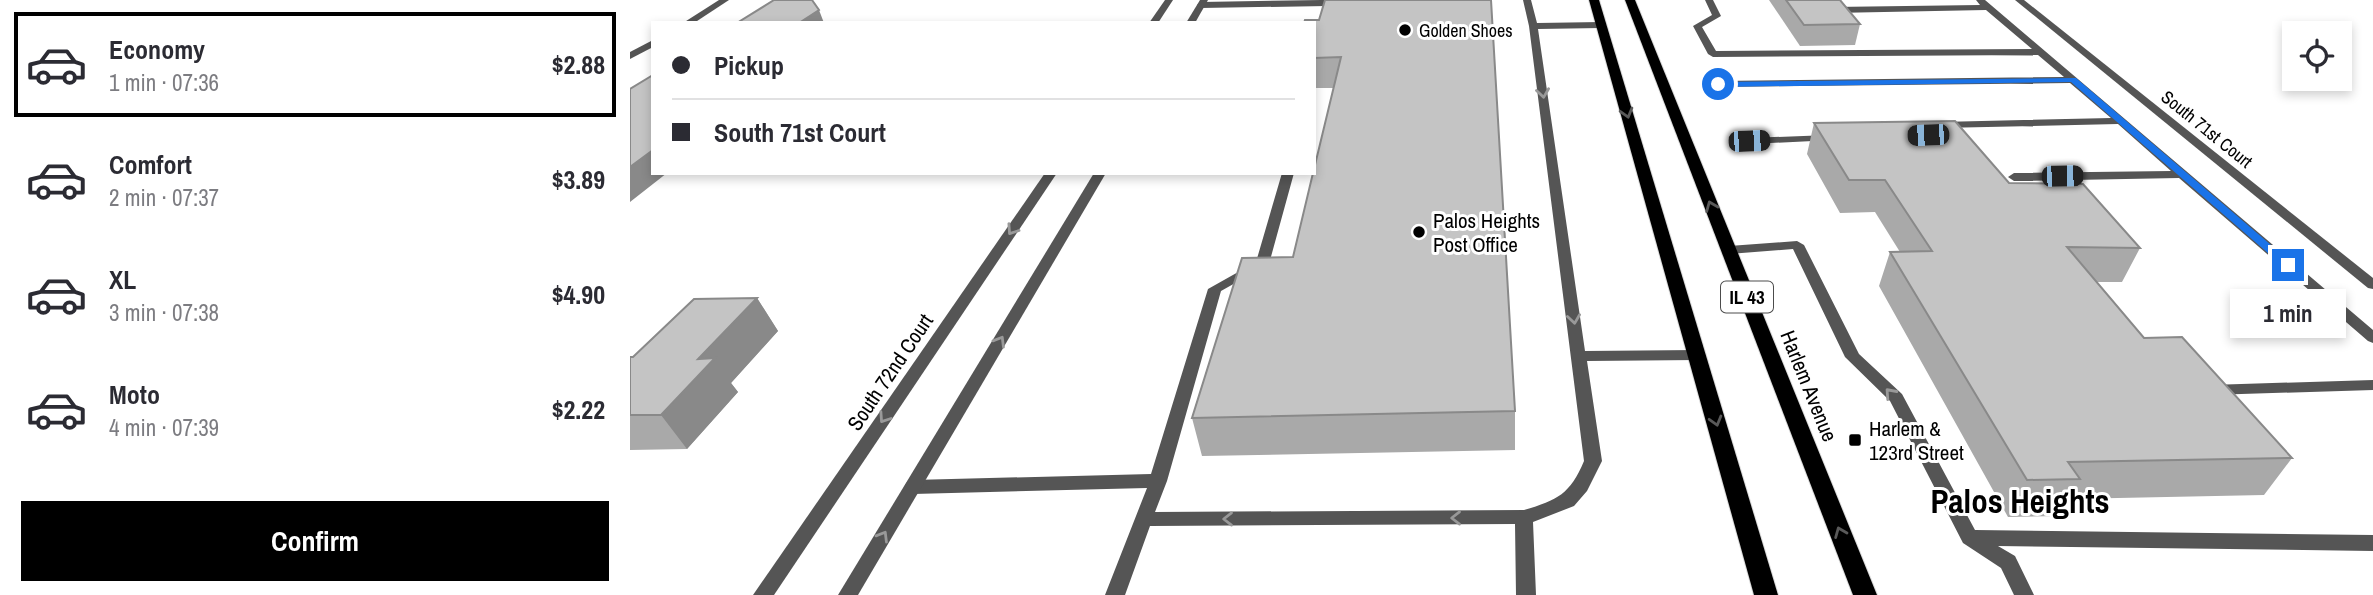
<!DOCTYPE html>
<html lang="en">
<head>
<meta charset="utf-8">
<style>
  :root { --surface:#fff; --page:#f7f7f7; --text:#2b2b33; --muted:#7c7c81; --line:#e1e1e2; --accent:#000 }
  body { margin:0; font-family:"Archivo Narrow",sans-serif; background:var(--page); color:var(--text); height:100vh; display:flex; flex-direction:column; font-size:26px; white-space:nowrap }
  * { box-sizing:border-box; margin:0 }
  p { font-size:23px; color:var(--muted) }
  .icon { flex:none; width:38px; height:38px; fill:none; stroke:currentColor; stroke-width:2; stroke-linecap:round; stroke-linejoin:round }
  .map { position:relative; flex:1; overflow:hidden }
  .drawer { display:flex; flex-direction:column; background:var(--surface); width:630px }
  .drawer>* { flex:none }
  .guide { position:absolute; left:21px; top:21px; width:665px; height:154px; border-radius:0px; box-shadow:0 4px 10px #0003; display:grid; align-content:center; height:154px; padding:0 21px; background:var(--surface) }
  .buttons { position:absolute; left:1652px; top:21px; display:grid; gap:14px }
  .buttons a { display:grid; place-items:center; width:70px; height:70px; border-radius:0px; background:var(--surface); box-shadow:0 4px 10px #0003; font-size:35px }
  .end { position:absolute; width:32px; height:32px; margin:-16px; border:9px solid #1a73e8; background:#fff; box-shadow:0 0 0 4px #fff }
  .from { border-radius:50% }
  .bubble { position:absolute; height:49px; border-radius:0px; background:var(--surface); box-shadow:0 4px 10px #0003; font-size:23px; font-weight:700; line-height:49px; text-align:center }
  .car { position:absolute; width:21px; height:42px; margin:-21px -10px; border-radius:9px; box-shadow:0 0 5px 2px #0007; background:linear-gradient(#222 24%,#8ab4d8 0 40%,#222 0 76%,#8ab4d8 0 86%,#222 0) }
  .guide b { display:flex; align-items:center; gap:24px; height:66px; font-size:26px }
  .guide b+b { border-top:2px solid var(--line) }
  .guide i { width:18px; height:18px; background:var(--text) }
  ul { padding:12px 0 0; list-style:none }
  li { display:flex; align-items:center; gap:21px; height:105px; margin:0 14px 10px; padding:0 7px; border:4px solid transparent; border-radius:0px }
  li div { flex:1 }
  li b { display:block; font-size:26px }
  li em { font-style:normal; font-weight:700 }
  li.on { border-color:var(--accent) }
  li>.icon { width:63px; height:63px; stroke-width:1.5 }
  .primary-button { display:flex; gap:14px; margin-top:auto; padding:14px 21px }
  .primary-button a { flex:1; height:80px; border-radius:0px; background:var(--accent); color:#fff; font-size:28px; font-weight:700; line-height:80px; text-align:center }
  main { display:flex; flex:1; min-height:0 }
  .map>svg:first-child { display:block }
  .lines { fill:none; stroke-linecap:round; stroke-linejoin:round }
  .primary-casing { stroke:#dbdbdb; stroke-width:2 }
  .lane { fill:#555; fill-rule:evenodd }
  .street { fill:#555; fill-rule:evenodd }
  .primary { fill:#000; fill-rule:evenodd }
  .wall { fill:#a9a9a9 }
  .shaded-wall { fill:#898989 }
  .building { fill:#c4c4c4; stroke:#898989; stroke-width:2 }
  .oneway { stroke:#999 }
  .oneway2 { stroke:#595959 }
  .route { fill:#1a73e8 }
  .poi-dot { fill:#000; stroke:#fff; stroke-width:2.5 }
  .labels { text-anchor:middle; dominant-baseline:central; stroke-width:6; stroke-linejoin:round; paint-order:stroke }
  .far-poi-label { font-size:18px; fill:#000; stroke:#fff; text-anchor:start }
  .far-street-label { font-size:18px; fill:#000; stroke:#fff }
  .shield { fill:#fff; stroke:#4c4c4c; stroke-width:2 }
  .shield-label { font-size:19px; font-weight:bold; fill:#000 }
  .poi-label { font-size:21px; fill:#000; stroke:#fff; text-anchor:start }
  .street-label { font-size:21px; fill:#000; stroke:#fff }
  .near-district-label { font-size:33px; font-weight:bold; fill:#000; stroke:#fff }
</style>
</head>
<body>
<main>
<section class="drawer">
<ul>
<li class="on"><svg class="icon" aria-label="car" viewBox="0 0 24 24"><path d="M5 17H2v-5l4-1 3-4h7l3 4 3 1v5h-3M9 17h6M6 11h13"/><circle cx="7" cy="17" r="2"/><circle cx="17" cy="17" r="2"/></svg><div><b>Economy</b><p>1 min · 07:36</p></div><em>$2.88</em></li>
<li><svg class="icon" aria-label="car" viewBox="0 0 24 24"><path d="M5 17H2v-5l4-1 3-4h7l3 4 3 1v5h-3M9 17h6M6 11h13"/><circle cx="7" cy="17" r="2"/><circle cx="17" cy="17" r="2"/></svg><div><b>Comfort</b><p>2 min · 07:37</p></div><em>$3.89</em></li>
<li><svg class="icon" aria-label="car" viewBox="0 0 24 24"><path d="M5 17H2v-5l4-1 3-4h7l3 4 3 1v5h-3M9 17h6M6 11h13"/><circle cx="7" cy="17" r="2"/><circle cx="17" cy="17" r="2"/></svg><div><b>XL</b><p>3 min · 07:38</p></div><em>$4.90</em></li>
<li><svg class="icon" aria-label="car" viewBox="0 0 24 24"><path d="M5 17H2v-5l4-1 3-4h7l3 4 3 1v5h-3M9 17h6M6 11h13"/><circle cx="7" cy="17" r="2"/><circle cx="17" cy="17" r="2"/></svg><div><b>Moto</b><p>4 min · 07:39</p></div><em>$2.22</em></li>
</ul>
<div class="primary-button"><a>Confirm</a></div>
</section>
<div class="map">
<svg width="1743" height="595" viewBox="0 0 1743 595">
  <rect width="100%" height="100%" fill="#fff"/>
  <g class="lines">
    <g class="primary-casing">
      <g id="primary">
        <polygon points="959,0 969,0 1148,595 1124,595"/>
        <polygon points="995,0 1005,0 1247,595 1223,595"/>
      </g>
    </g>
    <g class="lane">
      <polygon points="691,0 699,0 697,6 571,8 567,5 571,2"/>
      <path d="M893 0H901L907 23 971 22 975 25 971 28 908 29 955 351 1067 350 1075 355 1067 360 957 361 972 461 957 491 944 506 903 522 906 595H886L885 524 520 526 495 595H475L517 488 283 494 277 492 274 487 277 482 283 480 521 474 578 289 626 262 652 173H664L639 264 591 291 537 481 525 512 894 510C928 500 940 494 954 461L899 26Z"/>
      <polygon points="1075,0 1083,0 1091,16 1072,27 1086,51 1402,49 1356,10 1203,13 1199,10 1203,7 1350,5 1346,0 1355,0 1743,330 1743,343 1738,341 1549,178 1384,181 1378,177 1384,173 1541,171 1488,124 1310,128 1305,125 1310,122 1481,118 1440,83 1088,87 1083,84 1088,81 1434,77 1408,55 1083,57 1078,54 1063,26 1082,15"/>
      <polygon points="1199,135 1204,138 1203,140 1120,144 1114,141 1120,138"/>
      <polygon points="1167,241 1174,245 1229,354 1272,394 1345,530 1743,535 1743,551 1368,546 1385,556 1404,595 1384,595 1371,568 1333,543 1260,401 1215,357 1163,249 1099,254 1092,250 1099,246"/>
      <polygon points="1743,380 1743,390 1580,395 1574,394 1572,390 1574,386 1580,385"/>
    </g>
    <g class="street">
      <polygon points="89,0 99,0 64,23 53,23"/>
      <polygon points="535,0 543,0 528,23 519,23"/>
      <polygon points="570,0 578,0 565,23 556,23"/>
      <polygon points="1385,0 1394,0 1743,278 1743,289 1738,288"/>
      <polygon points="23,40 23,47 0,59 0,52"/>
      <polygon points="415,173 427,173 144,595 123,595"/>
      <polygon points="464,173 476,173 228,595 208,595"/>
    </g>
    <use href="#primary" class="primary"/>
  </g>
  <g class="wall">
    <polygon points="695,0 885,411 885,450 572,456 562,418 663,257 704,88 684,88 684,23 689,20"/>
    <polygon points="1139,0 1210,0 1230,24 1225,45 1170,46"/>
    <polygon points="1184,123 1379,183 1510,248 1492,282 1467,282 1514,338 1662,458 1634,495 1439,499 1429,516 1378,517 1249,286 1260,252 1270,252 1245,212 1210,213 1177,154"/>
    <polygon points="127,298 148,331 101,383 108,392 57,449 0,450 0,357 3,357"/>
  </g>
  <g class="shaded-wall">
    <polygon points="189,10 194,23 169,23"/>
    <polygon points="23,150 23,173 37,173 0,202 0,167"/>
    <polygon points="127,298 148,331 101,383 108,392 57,449 31,415 68,359"/>
  </g>
  <g class="building">
    <polygon points="144,0 182,0 189,10 169,23 107,23"/>
    <polygon points="695,0 861,0 885,411 562,418 612,258 663,257 683,173 684,173 684,169 711,57 684,58 684,23 674,23 675,20 689,20"/>
    <polygon points="1156,0 1210,0 1230,24 1174,25"/>
    <polygon points="23,75 23,150 0,167 0,89"/>
    <polygon points="1325,121 1379,183 1453,184 1510,248 1437,247 1514,338 1552,337 1662,458 1438,462 1450,479 1397,480 1260,252 1302,251 1255,180 1219,180 1184,123"/>
    <polygon points="127,298 68,359 85,358 31,415 0,415 0,357 3,357 64,299"/>
  </g>
  <defs><path id="oneway-chevron" d="M-2-3.5L2.5 0L-2 3.5" fill="none" stroke-width="1.6" stroke-linecap="round" stroke-linejoin="round" transform="scale(1.75)"/></defs>
  <g class="oneway">
    <use href="#oneway-chevron" transform="translate(913 93) rotate(82)"/>
    <use href="#oneway-chevron" transform="translate(382 230) rotate(124)"/>
    <use href="#oneway-chevron" transform="translate(944 319) rotate(82)"/>
    <use href="#oneway-chevron" transform="translate(370 341) rotate(-59)"/>
    <use href="#oneway-chevron" transform="translate(1260 393) rotate(-132)"/>
    <use href="#oneway-chevron" transform="translate(254 418) rotate(124)"/>
    <use href="#oneway-chevron" transform="translate(826 518) rotate(180)"/>
    <use href="#oneway-chevron" transform="translate(598 519) rotate(180)"/>
    <use href="#oneway-chevron" transform="translate(253 536) rotate(-59)"/>
  </g>
  <g class="oneway2">
    <use href="#oneway-chevron" transform="translate(997 113) rotate(74)"/>
    <use href="#oneway-chevron" transform="translate(1081 206) rotate(-112)"/>
    <use href="#oneway-chevron" transform="translate(1086 421) rotate(74)"/>
    <use href="#oneway-chevron" transform="translate(1210 532) rotate(-112)"/>
  </g>
  <polygon class="route" points="1446,78 1662,263 1662,267 1654,267 1441,82 1088,87 1084,84 1088,82"/>
  <g class="poi-dot">
    <circle cx="775" cy="30" r="7"/>
    <circle cx="789" cy="232" r="7"/>
    <rect x="1218" y="433" width="14" height="14" rx="3.5"/>
  </g>
  <g class="labels">
    <g class="far-poi-label">
      <text x="789" y="30">Golden Shoes</text>
    </g>
    <g class="far-street-label">
      <text transform="translate(1577 129) rotate(39)">South 71st Court</text>
    </g>
    <rect class="shield" x="1091" y="281.5" width="52" height="31" rx="5"/>
    <g class="shield-label">
      <text x="1117" y="297">IL 43</text>
    </g>
    <g class="poi-label">
      <text x="803" y="220">Palos Heights<tspan x="803" dy="24">Post Office</tspan></text>
      <text x="1239" y="428">Harlem &amp;<tspan x="1239" dy="24">123rd Street</tspan></text>
    </g>
    <g class="street-label">
      <text transform="translate(260 372) rotate(-56)">South 72nd Court</text>
      <text transform="translate(1179 386) rotate(68)">Harlem Avenue</text>
    </g>
    <g class="near-district-label">
      <text x="1390" y="501">Palos Heights</text>
    </g>
  </g>
</svg>
<div class="buttons">
<a><svg class="icon" aria-label="locate" viewBox="0 0 24 24"><circle cx="12" cy="12" r="6"/><path d="M12 2v4M12 18v4M2 12h4M18 12h4"/></svg></a>
</div>
<i class="end from" style="left:1088px;top:84px"></i>
<i class="end" style="left:1658px;top:265px"></i>
<div class="bubble" style="left:1600px;top:289px;width:116px">1 min</div>
<i class="car" style="left:1298px;top:135px;rotate:268deg"></i>
<i class="car" style="left:1119px;top:141px;rotate:88deg"></i>
<i class="car" style="left:1432px;top:176px;rotate:89deg"></i>
<div class="guide">
<b><i class="from"></i>Pickup</b>
<b><i></i>South 71st Court</b>
</div>
</div>
</main>
</body>
</html>
